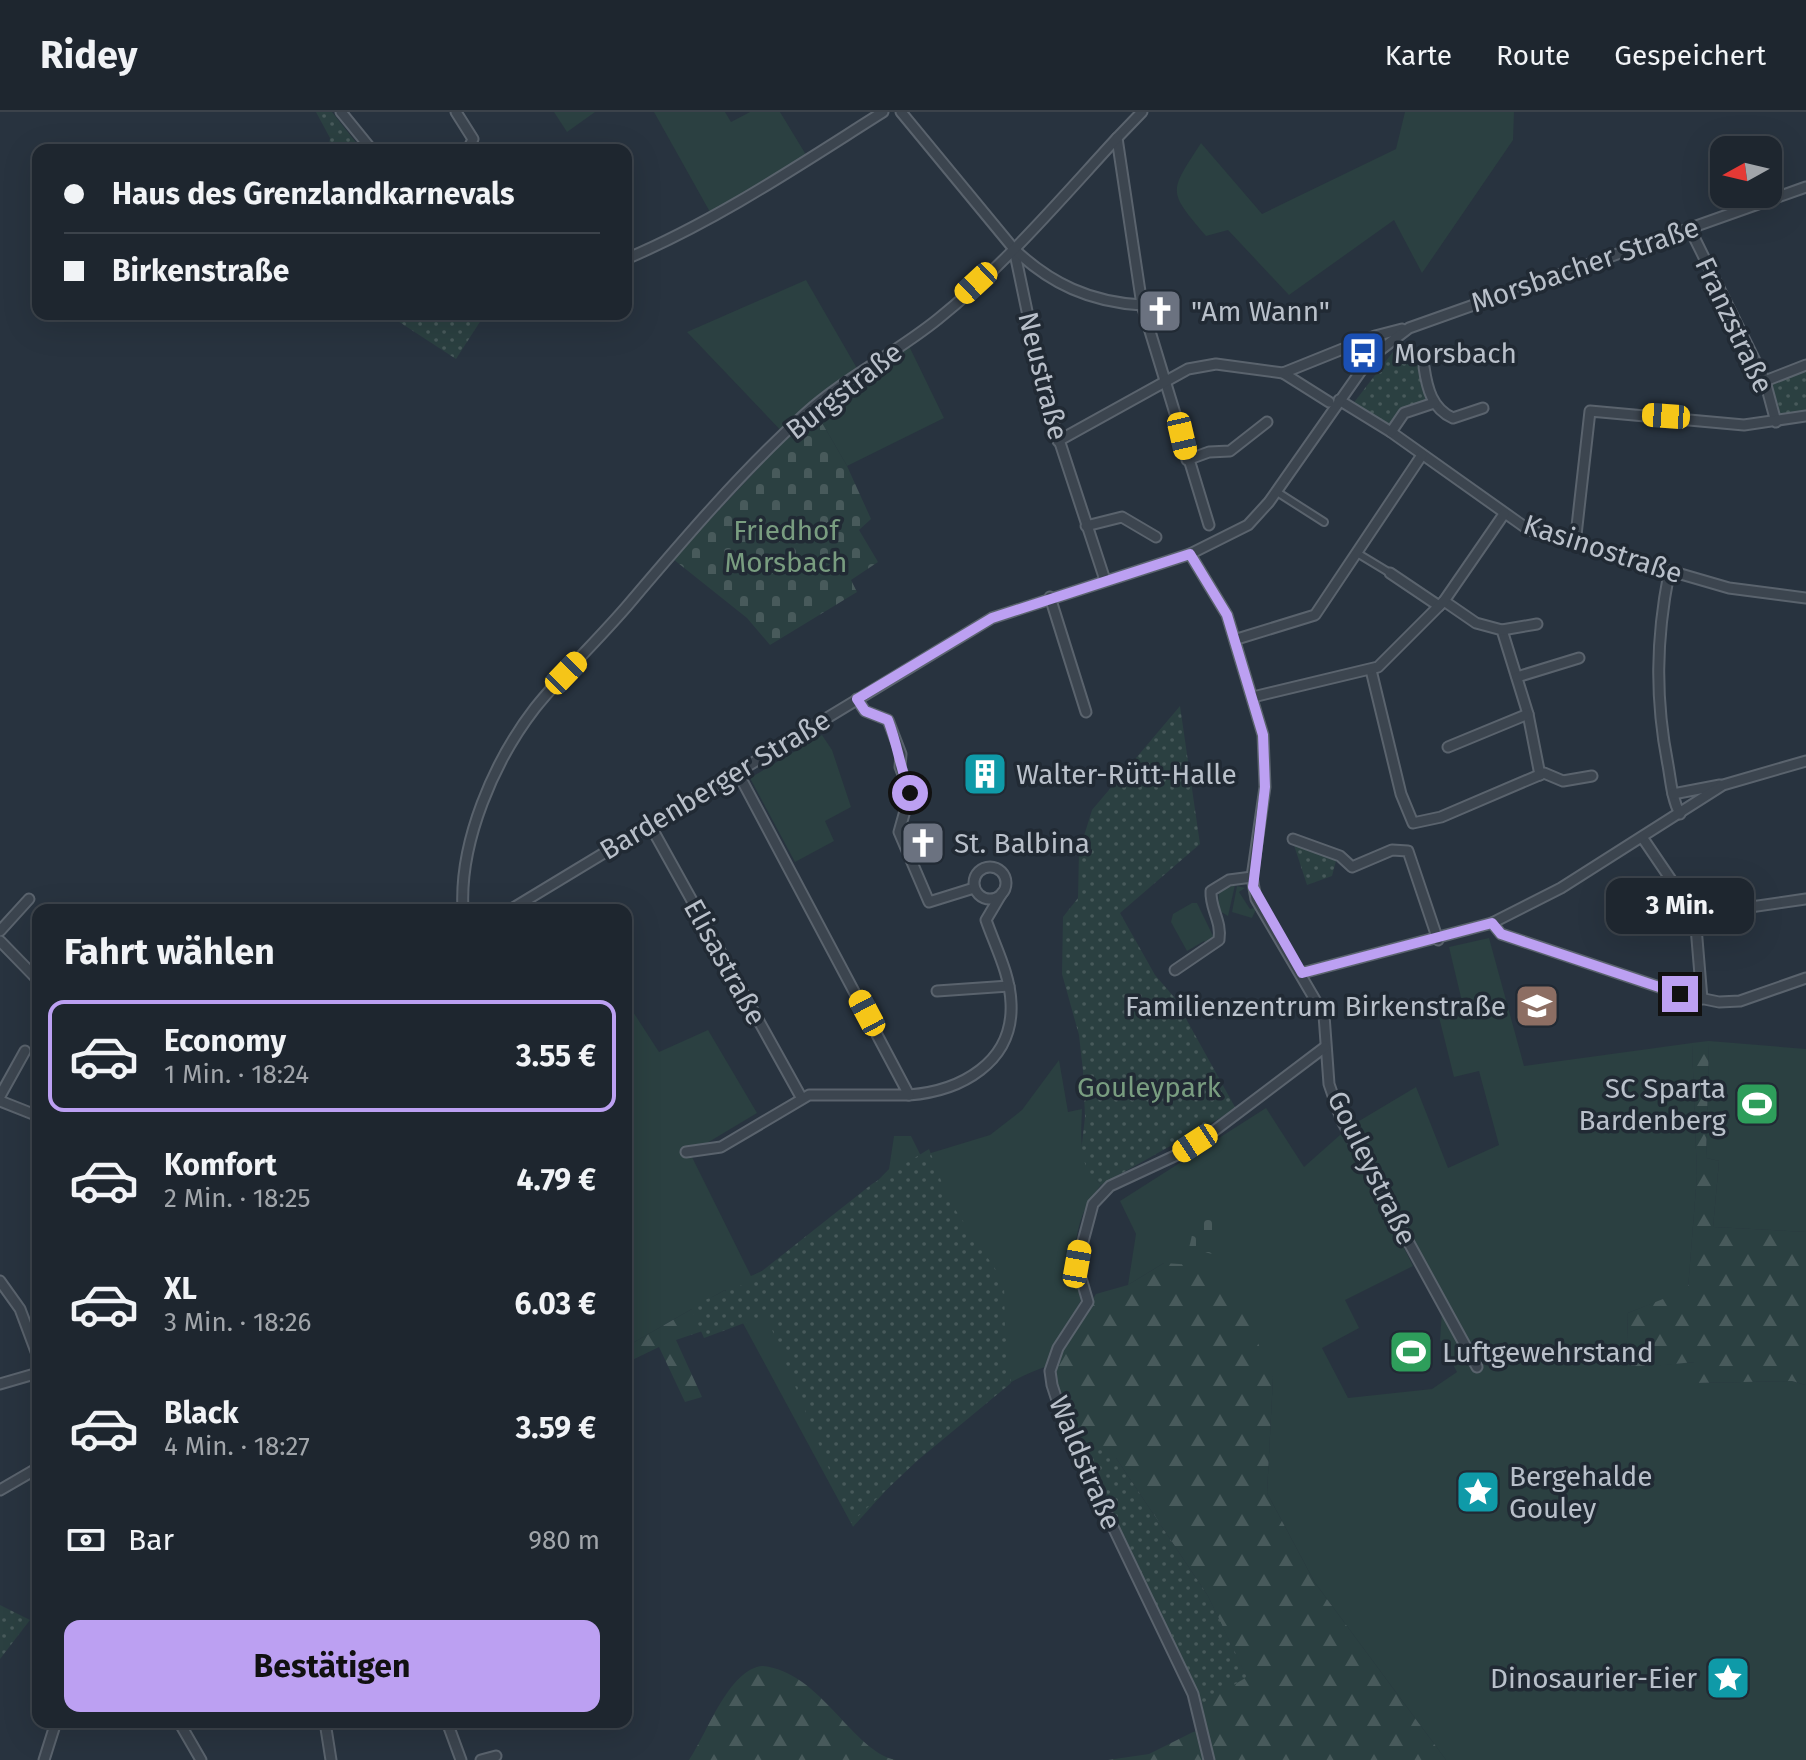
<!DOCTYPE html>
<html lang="de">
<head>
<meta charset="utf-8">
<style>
  :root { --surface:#1e262f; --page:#2b323b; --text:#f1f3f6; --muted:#a1a5aa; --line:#3c434b; --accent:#bca0f2 }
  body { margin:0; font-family:"Fira Sans",sans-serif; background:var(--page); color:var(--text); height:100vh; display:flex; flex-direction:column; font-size:30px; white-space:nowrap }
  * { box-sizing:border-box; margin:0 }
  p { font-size:26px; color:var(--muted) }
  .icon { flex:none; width:44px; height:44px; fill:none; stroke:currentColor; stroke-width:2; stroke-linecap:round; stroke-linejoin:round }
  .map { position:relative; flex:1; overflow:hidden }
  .side { position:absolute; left:32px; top:792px; width:600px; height:824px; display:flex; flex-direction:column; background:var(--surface); border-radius:16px; box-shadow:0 8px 32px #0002,0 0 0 2px var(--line) }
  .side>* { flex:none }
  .hud { position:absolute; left:32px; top:32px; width:600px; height:176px; border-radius:16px; box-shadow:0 8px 32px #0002,0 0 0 2px var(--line); display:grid; align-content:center; height:176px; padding:0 32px; background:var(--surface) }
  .needle { width:52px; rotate:262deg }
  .tools { position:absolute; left:1710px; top:24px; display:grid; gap:16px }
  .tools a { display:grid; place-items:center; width:72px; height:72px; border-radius:16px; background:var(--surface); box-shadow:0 8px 32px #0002,0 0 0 2px var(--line); font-size:40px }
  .end { position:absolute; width:36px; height:36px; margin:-18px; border:10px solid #bca0f2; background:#111; box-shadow:0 0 0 4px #111 }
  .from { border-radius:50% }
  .bubble { position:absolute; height:56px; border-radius:16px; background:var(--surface); box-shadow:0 8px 32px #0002,0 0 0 2px var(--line); font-size:26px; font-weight:700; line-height:56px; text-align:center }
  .car { position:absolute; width:24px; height:48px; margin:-24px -12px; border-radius:10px; box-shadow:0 0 6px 2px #0007; background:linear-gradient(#f5c518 24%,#345 0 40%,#f5c518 0 76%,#345 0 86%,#f5c518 0) }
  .hud b { display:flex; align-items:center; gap:28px; height:76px; font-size:30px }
  .hud b+b { border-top:2px solid var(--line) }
  .hud i { width:20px; height:20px; background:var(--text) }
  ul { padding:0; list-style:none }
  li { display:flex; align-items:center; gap:24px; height:112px; margin:0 16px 12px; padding:0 16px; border:4px solid transparent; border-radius:16px }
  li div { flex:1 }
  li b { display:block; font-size:30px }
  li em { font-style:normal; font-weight:700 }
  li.selected { border-color:var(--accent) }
  li>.icon { width:72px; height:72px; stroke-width:1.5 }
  h2 { padding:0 32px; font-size:36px; line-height:96px }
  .pay { display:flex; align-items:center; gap:20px; height:88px; padding:0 32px; font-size:30px }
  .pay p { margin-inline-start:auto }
  .primary-button { display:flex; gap:16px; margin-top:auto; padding:16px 32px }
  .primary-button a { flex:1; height:92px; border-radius:16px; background:var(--accent); color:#111; font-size:32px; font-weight:700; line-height:92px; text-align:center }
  header { display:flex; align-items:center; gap:48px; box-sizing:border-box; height:112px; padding:0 40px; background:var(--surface); border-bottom:2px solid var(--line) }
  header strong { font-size:38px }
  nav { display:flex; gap:44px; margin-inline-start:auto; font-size:28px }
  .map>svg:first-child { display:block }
  .grass { fill:#2b4041; fill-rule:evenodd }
  .forest { fill:url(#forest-firs) }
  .cemetery { fill:url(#cemetery-stones) }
  .park { fill:url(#park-dots) }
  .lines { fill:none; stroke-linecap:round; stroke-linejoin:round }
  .pedestrian-casing { stroke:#5a636d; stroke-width:10 }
  .minor-casing { stroke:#5a636d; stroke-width:13 }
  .pedestrian { stroke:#3c454f; stroke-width:6 }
  .minor { stroke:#3c454f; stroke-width:9 }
  .route { stroke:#bca0f2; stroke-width:10 }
  .labels { text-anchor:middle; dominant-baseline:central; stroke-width:7; stroke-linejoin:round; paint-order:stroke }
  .street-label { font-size:28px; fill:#b9c0ca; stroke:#212a34 }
  .poi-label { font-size:28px; fill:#b9c0ca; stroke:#212a34; text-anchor:start }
  .park-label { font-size:28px; fill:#799d80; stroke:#212a34 }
</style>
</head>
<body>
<header>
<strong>Ridey</strong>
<nav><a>Karte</a><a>Route</a><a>Gespeichert</a></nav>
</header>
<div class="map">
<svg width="1806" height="1648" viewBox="0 0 1806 1648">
  <defs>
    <pattern id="forest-firs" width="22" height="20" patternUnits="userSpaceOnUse" patternTransform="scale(2)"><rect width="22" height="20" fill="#2b4041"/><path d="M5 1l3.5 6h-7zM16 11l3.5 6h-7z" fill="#485a5b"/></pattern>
    <pattern id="cemetery-stones" width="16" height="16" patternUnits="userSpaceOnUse" patternTransform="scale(2)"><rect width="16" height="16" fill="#2b4041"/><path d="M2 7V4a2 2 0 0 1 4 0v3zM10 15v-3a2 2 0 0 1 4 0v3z" fill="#485a5b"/></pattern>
    <pattern id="park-dots" width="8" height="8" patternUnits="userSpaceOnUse" patternTransform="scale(2)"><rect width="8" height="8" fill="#2b4041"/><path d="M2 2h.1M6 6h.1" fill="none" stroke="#485a5b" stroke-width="1.8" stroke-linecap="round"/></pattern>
  </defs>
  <rect width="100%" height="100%" fill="#28333f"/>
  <g class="grass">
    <polygon points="554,0 595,0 567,20"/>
    <polygon points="654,0 725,0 731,10 750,0 780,0 811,51 715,109"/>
    <path d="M1405 0H1514L1513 28 1422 161 1394 108 1289 183 1228 118 1206 124C1167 78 1169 81 1201 31L1262 102 1396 37Z"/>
    <polygon points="806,168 862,265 909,234 944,306 847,354 814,297 787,325 687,220"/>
    <polygon points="822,623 832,638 851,695 825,709 834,729 795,750 750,666"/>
    <polygon points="1235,773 1228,804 1218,798 1219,778"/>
    <polygon points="1237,774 1245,776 1239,780 1250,797 1257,795 1252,806 1232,800"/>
    <polygon points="1192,791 1197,791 1214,826 1207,834 1204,829 1187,839 1171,810 1173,802"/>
    <path d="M1489 826 1524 954 1692 931 1697 1064 1688 1178 1628 1201 1626 1256 1695 1250 1694 1271 1792 1269 1806 1273V1648H1446L1315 1471 1267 1381 1273 1265 1164 1151 1128 1173 1136 1122 1120 1089 1266 996 1304 1055 1349 1015 1416 975 1448 1056 1499 1033 1479 959 1454 965 1439 905 1464 898 1449 835ZM1414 1132 1442 1199 1440 1228 1457 1260 1432 1277 1348 1286 1322 1236 1359 1216 1345 1188 1413 1154 1404 1136Z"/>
    <path d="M626 889 659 940 708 918 757 1001 707 1031 687 1035 751 1164 811 1136 889 1057 894 1024H911L921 1044 990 1023 1022 998 1059 948 1068 1000 1082 997C1081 1027 1078 1051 1101 1073 1072 1107 1071 1146 1081 1188L1045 1255C964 1284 910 1353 853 1415L725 1178 626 1235Z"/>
    <polygon points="1709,929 1806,937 1806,1120 1713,1115 1719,1049 1706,1046"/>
  </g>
  <g class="forest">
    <polygon points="1709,929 1706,1046 1719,1049 1713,1115 1806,1120 1806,1273 1792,1269 1694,1271 1694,1250 1626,1257 1628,1201 1688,1177 1697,1064 1692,931"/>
    <path d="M1164 1151 1194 1153 1227 1161 1273 1265 1267 1381 1315 1471 1446 1648H1108L1149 1642 1193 1620 1206 1618 1202 1592 1246 1564 1208 1484 1116 1346 1082 1345C1069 1315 1043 1267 1061 1235 1072 1217 1085 1201 1096 1182L1128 1173Z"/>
    <polygon points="725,1178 741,1206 676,1228 702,1285 685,1290 659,1235 626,1251 626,1235"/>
    <path d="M763 1554C821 1560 853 1640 896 1648H689C707 1622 729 1556 763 1554Z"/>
  </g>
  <g class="cemetery">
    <polygon points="814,297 847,354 871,407 859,418 878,450 851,468 857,480 770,533 747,506 673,447"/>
    <polygon points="1197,1102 1222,1107 1212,1142 1189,1136"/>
  </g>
  <g class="park">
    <polygon points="316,0 332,0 362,38 328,38 330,26"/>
    <polygon points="387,202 485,202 456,247"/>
    <polygon points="1399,232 1422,254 1429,288 1409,294 1389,317 1352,293"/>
    <polygon points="1806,256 1806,301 1778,306 1768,270"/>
    <polygon points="1180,594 1200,732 1120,801 1155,863 1174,885 1236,997 1101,1073 1088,1060 1081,1040 1085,1005 1083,959 1079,923 1062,862 1063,805 1078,786 1079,740 1092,698"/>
    <polygon points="1293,730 1337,745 1332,764 1307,773"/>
    <polygon points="929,1037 948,1087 1004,1170 1005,1220 1011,1271 918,1348 851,1411 766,1203 704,1226 690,1194 747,1171 872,1072"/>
    <polygon points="1098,1336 1116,1346 1208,1484 1247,1565 1202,1592 1082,1345"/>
    <polygon points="0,1493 30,1508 0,1547"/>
  </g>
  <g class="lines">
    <g class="pedestrian-casing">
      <g id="pedestrian">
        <polyline points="1277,380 1324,410"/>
        <polyline points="1357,441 1390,461"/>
      </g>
    </g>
    <g class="minor-casing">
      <g id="minor">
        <polyline points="341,0 372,38"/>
        <polyline points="456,0 473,27 468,38"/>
        <polyline points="901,0 1014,137 1045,285 1105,468"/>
        <polyline points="1142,0 1117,26 1142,193 1209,413"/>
        <polyline points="1690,117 1765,269 1776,310"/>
        <path d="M1014 137C1051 172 1090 190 1142 193"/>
        <path d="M626 147C718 108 799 53 883 0"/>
        <path d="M1424 255C1427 276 1432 297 1453 306L1483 296"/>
        <polyline points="1283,261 1329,290"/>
        <polyline points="1765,269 1806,253"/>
        <polyline points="1339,288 1391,320 1529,418 1729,476 1806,486"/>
        <polyline points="1391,320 1404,301 1434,291"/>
        <polyline points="1058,329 1188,257 1216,252 1283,261 1375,224 1402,217"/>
        <polyline points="1187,348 1209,340 1230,339 1267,310"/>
        <polyline points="1086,414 1122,405 1156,425"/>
        <polyline points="1575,432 1590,299 1744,313 1806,304"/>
        <polyline points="1190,442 1227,503 1263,623 1265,675 1252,765 1256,787 1324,903 1329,972 1341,1007 1477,1255"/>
        <polyline points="1390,461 1439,494"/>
        <path d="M1669 461C1656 527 1655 587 1668 653 1671 670 1672 687 1680 702"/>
        <polyline points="1050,485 1086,600"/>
        <polyline points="1444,489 1476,511 1502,518 1528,602 1540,663"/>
        <polyline points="1502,518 1537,512"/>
        <polyline points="1237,527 1315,503 1422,343"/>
        <polyline points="1371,558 1401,682 1413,711 1441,705 1544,661 1563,669 1592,664"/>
        <polyline points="1517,565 1579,546"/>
        <polyline points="1253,585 1378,555 1444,489 1504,402"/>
        <polyline points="857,587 865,599 888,608 901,642 900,655 910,681 899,720 929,790 974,776"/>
        <polyline points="1448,635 1528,602"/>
        <polyline points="1673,682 1720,673"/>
        <polyline points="650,713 801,985"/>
        <polyline points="1642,725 1695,803 1806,787"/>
        <polyline points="1293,727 1340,744 1352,755 1392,738 1408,739 1438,828"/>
        <circle cx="990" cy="771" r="16"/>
        <path d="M463 798C459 730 494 649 535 596 564 560 598 528 628 493 684 427 741 360 805 302 845 266 896 241 938 207 1004 154 1060 88 1117 26"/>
        <polyline points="510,798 992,506 1190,442 1248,413 1269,390 1370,246 1409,216 1806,75"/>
        <polyline points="1695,803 1702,887"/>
        <polyline points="1492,811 1501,822 1680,882 1719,890 1740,889 1806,866"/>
        <polyline points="0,819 29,787"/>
        <polyline points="0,829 38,868"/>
        <path d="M1175 858 1219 828C1222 809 1210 797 1211 779L1229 768 1252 765"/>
        <polyline points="1302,861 1492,811 1561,776 1723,673 1806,649"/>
        <polyline points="937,879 1009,874"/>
        <path d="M909 983C960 979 1014 951 1011 891 1010 862 995 834 986 808L1002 781"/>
        <polyline points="0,984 25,939"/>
        <polyline points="0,989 38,1004"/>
        <polyline points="686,1040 721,1035 809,983 909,983 738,661"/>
        <polyline points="0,1169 20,1197 38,1245"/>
        <polyline points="0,1272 38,1261"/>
        <polyline points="0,1378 38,1356"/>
        <polyline points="179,1610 201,1648"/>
        <polyline points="325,1610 331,1648"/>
        <polyline points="447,1610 461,1648"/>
        <polyline points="44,1648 56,1610"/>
        <polyline points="481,1648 496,1644"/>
        <polyline points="1209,1648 1193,1582 1067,1319 1052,1273 1050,1259 1058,1236 1088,1190 1077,1152 1093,1092 1110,1074 1181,1041 1210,1022 1325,935"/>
      </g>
    </g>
    <use href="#pedestrian" class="pedestrian"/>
    <use href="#minor" class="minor"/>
  </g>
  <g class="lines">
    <path class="route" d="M910 681C900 656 898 634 888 608L865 599 857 587 992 506 1190 442 1227 503 1263 623 1265 675 1253 775 1302 861 1492 811 1501 822 1680 882"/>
  </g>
  <defs>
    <g id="church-square" transform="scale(2.3)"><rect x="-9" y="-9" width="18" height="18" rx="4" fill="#6b7280" stroke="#212a34"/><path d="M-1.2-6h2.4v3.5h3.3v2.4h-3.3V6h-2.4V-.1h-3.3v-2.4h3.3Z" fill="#fff"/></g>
    <g id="bus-square" transform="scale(2.3)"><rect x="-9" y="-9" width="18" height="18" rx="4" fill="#1a4fb4" stroke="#212a34"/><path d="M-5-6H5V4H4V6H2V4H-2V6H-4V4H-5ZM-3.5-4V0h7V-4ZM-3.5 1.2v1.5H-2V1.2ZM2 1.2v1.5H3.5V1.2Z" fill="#fff"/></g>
    <g id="building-square" transform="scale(2.3)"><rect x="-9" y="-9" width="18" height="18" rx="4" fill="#0f9aa8" stroke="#212a34"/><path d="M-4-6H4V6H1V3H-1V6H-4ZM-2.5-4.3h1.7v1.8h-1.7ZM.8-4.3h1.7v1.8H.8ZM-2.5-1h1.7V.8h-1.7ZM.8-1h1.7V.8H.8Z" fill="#fff"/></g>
    <g id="school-square" transform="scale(2.3)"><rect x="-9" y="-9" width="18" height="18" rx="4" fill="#8d6e63" stroke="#212a34"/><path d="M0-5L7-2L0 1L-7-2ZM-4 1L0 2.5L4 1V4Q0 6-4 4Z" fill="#fff"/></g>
    <g id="stadium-square" transform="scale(2.3)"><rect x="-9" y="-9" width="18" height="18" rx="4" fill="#2e9e5b" stroke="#212a34"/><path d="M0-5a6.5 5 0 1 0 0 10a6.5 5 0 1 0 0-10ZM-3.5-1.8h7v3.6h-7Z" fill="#fff"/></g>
    <g id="sight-square" transform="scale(2.3)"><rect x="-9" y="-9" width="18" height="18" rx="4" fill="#0f9aa8" stroke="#212a34"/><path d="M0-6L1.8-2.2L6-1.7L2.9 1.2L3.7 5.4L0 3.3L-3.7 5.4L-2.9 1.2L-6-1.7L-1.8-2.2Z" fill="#fff"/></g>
  </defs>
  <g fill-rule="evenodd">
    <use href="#church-square" x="1160" y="199"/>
    <use href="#bus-square" x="1363" y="241"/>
    <use href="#building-square" x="985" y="662"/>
    <use href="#church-square" x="923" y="731"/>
    <use href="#school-square" x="1537" y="894"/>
    <use href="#stadium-square" x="1757" y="992"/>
    <use href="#stadium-square" x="1411" y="1240"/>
    <use href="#sight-square" x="1478" y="1380"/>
    <use href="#sight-square" x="1728" y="1566"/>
  </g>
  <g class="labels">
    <g class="street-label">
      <text transform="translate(1585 153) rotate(-19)">Morsbacher Straße</text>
      <text transform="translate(1734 213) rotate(65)">Franzstraße</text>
      <text transform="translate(1043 264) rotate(76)">Neustraße</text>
      <text transform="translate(844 279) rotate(-38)">Burgstraße</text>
      <text transform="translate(1603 437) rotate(18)">Kasinostraße</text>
      <text transform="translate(715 673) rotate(-31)">Bardenberger Straße</text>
      <text transform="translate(725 850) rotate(61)">Elisastraße</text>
      <text transform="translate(1372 1056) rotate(64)">Gouleystraße</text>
      <text transform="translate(1085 1351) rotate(67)">Waldstraße</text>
    </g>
    <g class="poi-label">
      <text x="1191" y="199">"Am Wann"</text>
      <text x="1394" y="241">Morsbach</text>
      <text x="1016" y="662">Walter-Rütt-Halle</text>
      <text x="954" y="731">St. Balbina</text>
      <text x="1506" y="894" text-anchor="end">Familienzentrum Birkenstraße</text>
      <text x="1726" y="976" text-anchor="end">SC Sparta<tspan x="1726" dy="32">Bardenberg</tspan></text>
      <text x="1442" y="1240">Luftgewehrstand</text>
      <text x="1509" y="1364">Bergehalde<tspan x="1509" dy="32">Gouley</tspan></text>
      <text x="1697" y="1566" text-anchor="end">Dinosaurier-Eier</text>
    </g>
    <g class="park-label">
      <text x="786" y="418">Friedhof<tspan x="786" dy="32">Morsbach</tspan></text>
      <text x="1149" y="975">Gouleypark</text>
    </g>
  </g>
</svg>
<div class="tools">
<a><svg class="needle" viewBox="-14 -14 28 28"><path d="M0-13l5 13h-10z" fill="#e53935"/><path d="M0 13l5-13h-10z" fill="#a1a5aa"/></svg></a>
</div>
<i class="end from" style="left:910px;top:681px"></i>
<i class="end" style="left:1680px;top:882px"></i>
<div class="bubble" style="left:1606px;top:766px;width:148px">3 Min.</div>
<i class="car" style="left:976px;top:171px;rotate:227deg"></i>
<i class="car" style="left:1666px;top:304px;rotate:274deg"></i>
<i class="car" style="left:1182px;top:324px;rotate:167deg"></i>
<i class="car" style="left:566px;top:561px;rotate:44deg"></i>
<i class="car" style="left:867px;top:901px;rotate:332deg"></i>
<i class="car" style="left:1195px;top:1031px;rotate:237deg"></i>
<i class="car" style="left:1077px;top:1152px;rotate:10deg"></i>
<div class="hud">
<b><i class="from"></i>Haus des Grenzlandkarnevals</b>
<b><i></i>Birkenstraße</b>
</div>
<section class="side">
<h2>Fahrt wählen</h2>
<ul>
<li class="selected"><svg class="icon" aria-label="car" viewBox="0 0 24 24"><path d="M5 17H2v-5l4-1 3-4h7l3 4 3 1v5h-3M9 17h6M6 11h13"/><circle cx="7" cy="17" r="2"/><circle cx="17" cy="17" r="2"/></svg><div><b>Economy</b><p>1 Min. · 18:24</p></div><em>3.55 €</em></li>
<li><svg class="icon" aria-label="car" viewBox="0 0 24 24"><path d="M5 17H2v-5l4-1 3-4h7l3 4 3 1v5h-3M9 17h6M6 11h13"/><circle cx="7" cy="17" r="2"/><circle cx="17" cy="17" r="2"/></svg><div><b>Komfort</b><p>2 Min. · 18:25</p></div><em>4.79 €</em></li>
<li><svg class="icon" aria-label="car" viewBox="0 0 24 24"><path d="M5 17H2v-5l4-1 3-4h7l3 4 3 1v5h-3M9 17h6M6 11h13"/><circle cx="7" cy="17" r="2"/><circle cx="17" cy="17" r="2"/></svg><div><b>XL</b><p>3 Min. · 18:26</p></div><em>6.03 €</em></li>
<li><svg class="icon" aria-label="car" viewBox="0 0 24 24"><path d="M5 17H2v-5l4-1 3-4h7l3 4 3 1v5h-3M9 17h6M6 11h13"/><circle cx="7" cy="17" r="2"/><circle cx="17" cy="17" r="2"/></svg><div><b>Black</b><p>4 Min. · 18:27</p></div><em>3.59 €</em></li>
</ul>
<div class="pay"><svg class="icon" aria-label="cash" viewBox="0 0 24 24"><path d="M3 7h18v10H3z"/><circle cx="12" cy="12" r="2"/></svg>Bar<p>980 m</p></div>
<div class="primary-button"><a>Bestätigen</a></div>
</section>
</div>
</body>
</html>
